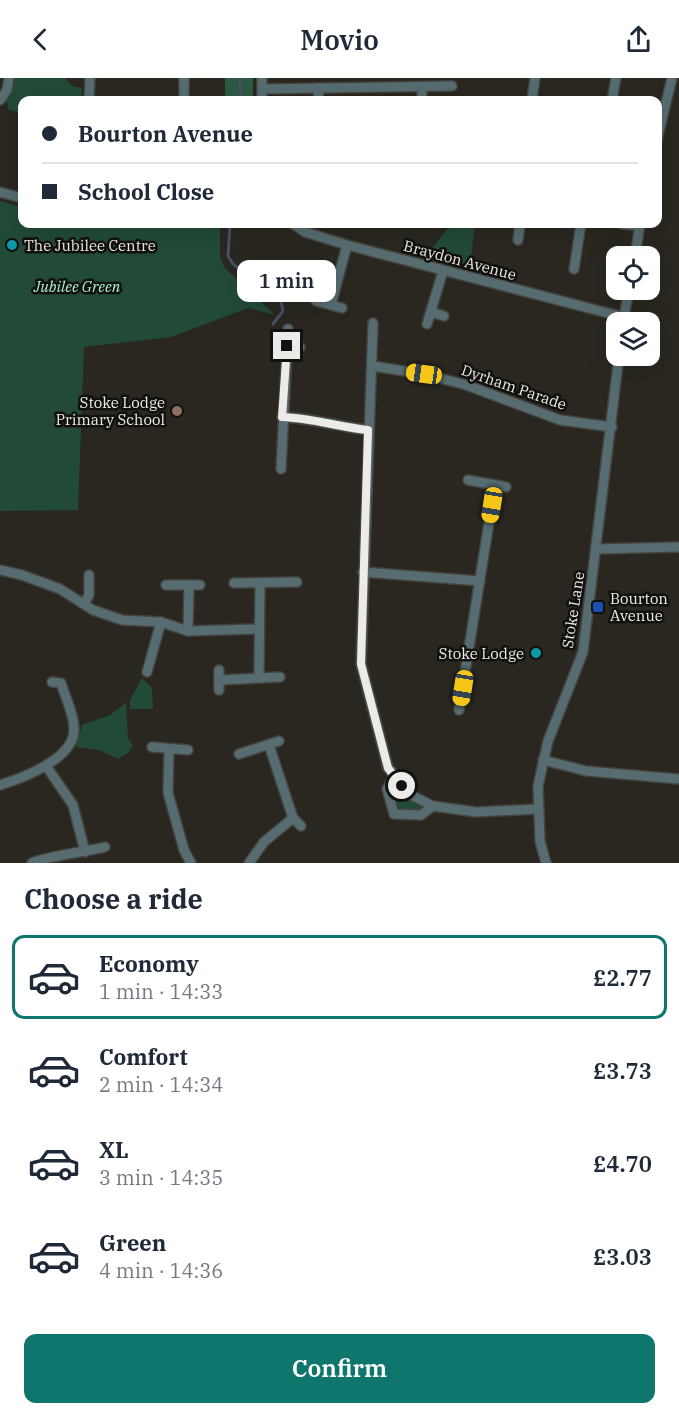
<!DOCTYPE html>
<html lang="en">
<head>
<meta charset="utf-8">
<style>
  :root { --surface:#fff; --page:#f6f6f7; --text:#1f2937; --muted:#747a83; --line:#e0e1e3; --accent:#0f766e }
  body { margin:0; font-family:"IBM Plex Serif",serif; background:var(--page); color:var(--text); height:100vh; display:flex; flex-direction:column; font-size:22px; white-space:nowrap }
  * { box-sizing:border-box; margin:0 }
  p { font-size:20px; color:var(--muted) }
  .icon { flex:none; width:33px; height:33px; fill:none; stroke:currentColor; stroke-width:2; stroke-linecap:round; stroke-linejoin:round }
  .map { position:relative; height:785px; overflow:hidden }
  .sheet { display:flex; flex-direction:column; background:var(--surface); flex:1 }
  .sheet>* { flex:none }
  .hud { position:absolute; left:18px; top:18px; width:644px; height:132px; border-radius:12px; box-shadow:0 6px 24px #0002; display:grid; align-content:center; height:132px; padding:0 24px; background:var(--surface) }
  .controls { position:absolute; left:606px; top:168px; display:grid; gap:12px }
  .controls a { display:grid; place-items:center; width:54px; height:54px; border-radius:12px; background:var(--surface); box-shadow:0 6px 24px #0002; font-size:30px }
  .end { position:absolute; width:27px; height:27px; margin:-14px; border:8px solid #edebe7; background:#111; box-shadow:0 0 0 3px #111 }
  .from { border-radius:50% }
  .bubble { position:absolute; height:42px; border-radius:12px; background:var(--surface); box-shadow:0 6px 24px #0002; font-size:20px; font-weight:600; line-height:42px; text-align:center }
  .car { position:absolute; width:18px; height:36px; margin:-18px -9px; border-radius:8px; box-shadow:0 0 4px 2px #0007; background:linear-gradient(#f5c518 24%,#345 0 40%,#f5c518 0 76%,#345 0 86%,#f5c518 0) }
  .hud b { display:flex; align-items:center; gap:21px; height:57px; font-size:22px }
  .hud b+b { border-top:2px solid var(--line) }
  .hud i { width:15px; height:15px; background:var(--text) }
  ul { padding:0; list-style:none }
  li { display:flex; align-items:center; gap:18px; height:84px; margin:0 12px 9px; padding:0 12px; border:3px solid transparent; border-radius:12px }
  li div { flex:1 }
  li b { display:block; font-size:22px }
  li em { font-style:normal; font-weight:600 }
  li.active { border-color:var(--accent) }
  li>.icon { width:54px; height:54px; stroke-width:1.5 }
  h2 { padding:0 24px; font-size:27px; line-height:72px }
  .primary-button { display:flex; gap:12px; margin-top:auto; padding:12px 24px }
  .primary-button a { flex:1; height:69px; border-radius:12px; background:var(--accent); color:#fff; font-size:24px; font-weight:600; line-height:69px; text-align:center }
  header { display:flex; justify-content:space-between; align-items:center; height:78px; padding:0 24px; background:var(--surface); font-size:27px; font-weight:600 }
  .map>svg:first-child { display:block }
  .green { fill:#224b37 }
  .forest { fill:#2d5a44 }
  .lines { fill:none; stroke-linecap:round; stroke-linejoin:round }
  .stream { stroke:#475162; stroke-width:3 }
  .minor-casing { stroke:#44423c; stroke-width:12 }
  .minor { stroke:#566c71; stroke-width:9 }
  .route { stroke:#edebe7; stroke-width:8 }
  .culture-dot { fill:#0f9aa8; stroke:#11100d; stroke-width:2 }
  .education-dot { fill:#8d6e63; stroke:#11100d; stroke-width:2 }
  .transit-dot { fill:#1a4fb4; stroke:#11100d; stroke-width:2 }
  .labels { text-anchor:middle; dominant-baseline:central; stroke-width:5; stroke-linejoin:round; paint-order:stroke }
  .poi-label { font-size:15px; fill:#edebe7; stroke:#11100d; text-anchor:start }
  .street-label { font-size:15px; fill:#edebe7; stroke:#11100d }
  .park-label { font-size:15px; font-style:italic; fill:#aaf5ce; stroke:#11100d }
</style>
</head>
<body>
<header><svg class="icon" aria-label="back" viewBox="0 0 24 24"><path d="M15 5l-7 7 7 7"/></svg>Movio<svg class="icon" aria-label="share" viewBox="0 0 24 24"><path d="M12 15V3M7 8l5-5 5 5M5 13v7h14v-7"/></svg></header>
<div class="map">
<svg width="679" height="785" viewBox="0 0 679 785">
  <rect width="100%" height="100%" fill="#292720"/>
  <g class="green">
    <polygon points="13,0 65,0 72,8 82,10 81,22 22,22 22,35 9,32 6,20"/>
    <polygon points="0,123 22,129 22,146 220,146 220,179 225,190 275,237 248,230 171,259 84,269 78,432 0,433"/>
    <polygon points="452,146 475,146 470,187 466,191 434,182 432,170"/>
    <polygon points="142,600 152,610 153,631 130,631 130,622"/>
    <polygon points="126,625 128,661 133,668 129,674 118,681 99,672 76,669 82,647 110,637"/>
    <polygon points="393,705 410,721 425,729 421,733 397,732 390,708"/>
  </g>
  <rect class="forest" x="225" y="0" width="28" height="22"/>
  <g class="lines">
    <g class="stream">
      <polyline points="240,0 241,22"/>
      <polyline points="230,146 228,178 233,186 281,224 283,233 273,246"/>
    </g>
    <g class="minor-casing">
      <g id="minor">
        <polyline points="184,0 184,22"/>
        <polyline points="262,0 262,22"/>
        <polyline points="262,11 452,8"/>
        <polyline points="0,22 7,12 9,0"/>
        <polyline points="89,22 90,0"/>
        <polyline points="318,22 319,10"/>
        <polyline points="422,22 422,9"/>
        <polyline points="532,22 535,0"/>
        <polyline points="612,22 616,0"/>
        <polyline points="657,62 672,0"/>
        <polyline points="0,114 22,120"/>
        <polyline points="293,146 305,154 347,167 623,239"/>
        <polyline points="622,146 640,148"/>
        <polyline points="518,162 520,146"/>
        <polyline points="635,178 640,146"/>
        <polyline points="574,191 581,146"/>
        <polyline points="316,223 342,230"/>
        <polyline points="331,227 347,167"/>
        <polyline points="431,234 444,238"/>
        <polyline points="623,244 629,212"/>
        <polyline points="373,245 361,586 388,690 411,717 433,728 476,734 537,731"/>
        <polyline points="427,246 443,193"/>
        <polyline points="287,268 300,269"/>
        <polyline points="372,288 424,296 466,307 560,342 612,349"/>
        <path d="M282 339C312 340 339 349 368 352"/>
        <polyline points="281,391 288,251"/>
        <polyline points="468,402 506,409"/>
        <polyline points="597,471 679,469"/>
        <polyline points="0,492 22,497 60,511 93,532 122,542 161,544 188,553 259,551"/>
        <polyline points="363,494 480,503"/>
        <polyline points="234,505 297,504"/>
        <polyline points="166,507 200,507"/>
        <polyline points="84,526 89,517 89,497"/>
        <polyline points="188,553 189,507"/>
        <polyline points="147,594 161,544"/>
        <polyline points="259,599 260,505"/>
        <polyline points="219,602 280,599"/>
        <polyline points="219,612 219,592"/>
        <polyline points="459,632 495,407"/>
        <polyline points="269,667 293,740 301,748"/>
        <polyline points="152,669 188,672"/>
        <polyline points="169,671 168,715 184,772 191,785"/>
        <polyline points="239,676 279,663"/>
        <polyline points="543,682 586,693 679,701"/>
        <polyline points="46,688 73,727 85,774"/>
        <polyline points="394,698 387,711 394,736 421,737 433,728"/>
        <path d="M0 707C23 700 76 680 74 650 74 636 65 619 61 605L52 604"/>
        <path d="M32 785C42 779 90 773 105 769"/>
        <polyline points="249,785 264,764 293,740"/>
        <polyline points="546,785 540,763 538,708 548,663 583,574 619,278"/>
      </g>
    </g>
    <use href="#minor" class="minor"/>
  </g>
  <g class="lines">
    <path class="route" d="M287 268 282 339C312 340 339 349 368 352L361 586 388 690 402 708"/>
  </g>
  <g class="culture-dot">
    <circle cx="12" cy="167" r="6"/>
    <circle cx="536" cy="575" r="6"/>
  </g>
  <circle class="education-dot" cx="177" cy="333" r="6"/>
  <rect class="transit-dot" x="592" y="523" width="12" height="12" rx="3"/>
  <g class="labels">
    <g class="poi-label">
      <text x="24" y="167">The Jubilee Centre</text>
      <text x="165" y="324" text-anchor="end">Stoke Lodge<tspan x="165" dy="17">Primary School</tspan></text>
      <text x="610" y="520">Bourton<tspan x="610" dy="17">Avenue</tspan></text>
      <text x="524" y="575" text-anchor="end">Stoke Lodge</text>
    </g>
    <g class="street-label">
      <text transform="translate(460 182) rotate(15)">Braydon Avenue</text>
      <text transform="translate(514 309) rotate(19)">Dyrham Parade</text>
      <text transform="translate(573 532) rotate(-81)">Stoke Lane</text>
    </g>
    <g class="park-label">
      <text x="77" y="208">Jubilee Green</text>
    </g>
  </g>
</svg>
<div class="controls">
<a><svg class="icon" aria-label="locate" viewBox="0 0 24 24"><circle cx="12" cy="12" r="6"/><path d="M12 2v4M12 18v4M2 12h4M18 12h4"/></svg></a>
<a><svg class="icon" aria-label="layers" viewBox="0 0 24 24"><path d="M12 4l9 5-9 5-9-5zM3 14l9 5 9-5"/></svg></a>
</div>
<i class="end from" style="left:402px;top:708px"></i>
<i class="end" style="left:287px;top:268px"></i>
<div class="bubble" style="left:237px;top:182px;width:99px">1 min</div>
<i class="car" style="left:424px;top:296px;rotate:278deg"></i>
<i class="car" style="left:492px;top:427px;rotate:189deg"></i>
<i class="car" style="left:463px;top:610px;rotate:189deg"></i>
<div class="hud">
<b><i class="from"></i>Bourton Avenue</b>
<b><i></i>School Close</b>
</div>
</div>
<section class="sheet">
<h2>Choose a ride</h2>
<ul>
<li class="active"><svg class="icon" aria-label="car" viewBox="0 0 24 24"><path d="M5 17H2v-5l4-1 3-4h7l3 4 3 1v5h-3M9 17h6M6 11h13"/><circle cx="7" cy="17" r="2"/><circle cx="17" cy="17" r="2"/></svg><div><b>Economy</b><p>1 min · 14:33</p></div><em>£2.77</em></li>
<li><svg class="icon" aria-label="car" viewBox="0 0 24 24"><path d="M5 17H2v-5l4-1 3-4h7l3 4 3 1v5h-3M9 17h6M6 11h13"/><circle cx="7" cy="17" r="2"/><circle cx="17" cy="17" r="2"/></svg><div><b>Comfort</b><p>2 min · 14:34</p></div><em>£3.73</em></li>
<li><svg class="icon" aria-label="car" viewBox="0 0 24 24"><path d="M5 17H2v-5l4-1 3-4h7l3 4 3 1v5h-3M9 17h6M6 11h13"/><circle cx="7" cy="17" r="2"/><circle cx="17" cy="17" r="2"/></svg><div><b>XL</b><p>3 min · 14:35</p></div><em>£4.70</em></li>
<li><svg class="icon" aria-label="car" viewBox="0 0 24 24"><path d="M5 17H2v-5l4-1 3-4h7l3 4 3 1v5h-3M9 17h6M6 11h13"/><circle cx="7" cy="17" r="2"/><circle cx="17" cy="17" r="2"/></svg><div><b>Green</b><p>4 min · 14:36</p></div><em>£3.03</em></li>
</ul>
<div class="primary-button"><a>Confirm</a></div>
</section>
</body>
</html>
